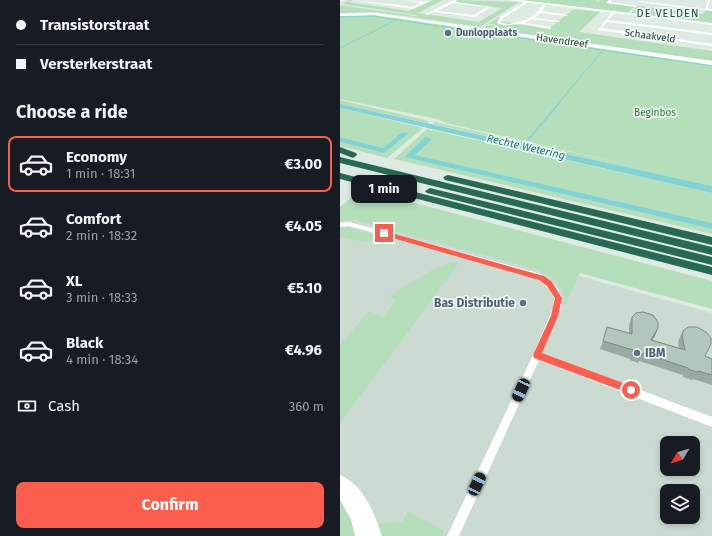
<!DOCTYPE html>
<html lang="en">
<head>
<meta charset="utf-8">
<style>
  :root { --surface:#171b24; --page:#242831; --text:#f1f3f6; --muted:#9ea1a6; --line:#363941; --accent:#fb5e4c }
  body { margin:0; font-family:"Fira Sans",sans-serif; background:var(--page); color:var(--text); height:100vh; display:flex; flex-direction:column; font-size:15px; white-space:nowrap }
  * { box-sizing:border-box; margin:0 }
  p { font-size:13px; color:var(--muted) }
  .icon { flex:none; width:22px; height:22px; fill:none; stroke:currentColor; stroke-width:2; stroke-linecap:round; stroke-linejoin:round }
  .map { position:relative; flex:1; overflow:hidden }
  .side { display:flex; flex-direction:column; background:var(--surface); width:340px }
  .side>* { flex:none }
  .top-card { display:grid; align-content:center; height:88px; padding:0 16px; background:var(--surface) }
  .needle { width:26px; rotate:232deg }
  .controls { position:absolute; left:320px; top:436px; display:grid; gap:8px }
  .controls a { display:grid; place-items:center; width:40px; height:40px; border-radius:8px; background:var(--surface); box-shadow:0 2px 6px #0003; font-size:20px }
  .end { position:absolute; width:18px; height:18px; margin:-9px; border:5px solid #fb5e4c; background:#fff; box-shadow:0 0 0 2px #fff }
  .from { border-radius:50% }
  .bubble { position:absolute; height:28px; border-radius:8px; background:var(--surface); box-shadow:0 2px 6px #0003; font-size:13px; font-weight:700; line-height:28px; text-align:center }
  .car { position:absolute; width:12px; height:24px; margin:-12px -6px; border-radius:5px; box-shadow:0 0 3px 1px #0007; background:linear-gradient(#222 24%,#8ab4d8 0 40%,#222 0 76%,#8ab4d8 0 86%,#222 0) }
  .top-card b { display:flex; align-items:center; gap:14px; height:38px; font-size:15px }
  .top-card b+b { border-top:1px solid var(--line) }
  .top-card i { width:10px; height:10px; background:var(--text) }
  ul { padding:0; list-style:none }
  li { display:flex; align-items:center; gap:12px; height:56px; margin:0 8px 6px; padding:0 8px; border:2px solid transparent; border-radius:8px }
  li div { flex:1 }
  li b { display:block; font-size:15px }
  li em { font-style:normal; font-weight:700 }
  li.current { border-color:var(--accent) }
  li>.icon { width:36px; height:36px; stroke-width:1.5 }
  h2 { padding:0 16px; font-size:18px; line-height:48px }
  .pay { display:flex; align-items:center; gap:10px; height:44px; padding:0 16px; font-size:15px }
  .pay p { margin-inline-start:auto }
  .button { display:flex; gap:8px; margin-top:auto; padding:8px 16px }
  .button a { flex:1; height:46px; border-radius:8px; background:var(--accent); color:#fff; font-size:16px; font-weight:700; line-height:46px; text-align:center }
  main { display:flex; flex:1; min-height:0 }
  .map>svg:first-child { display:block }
  .built { fill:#ccdbd2; fill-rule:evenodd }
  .green { fill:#b5deba }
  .water { fill:#81d3d4 }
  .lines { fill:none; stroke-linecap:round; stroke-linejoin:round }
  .stream-far1 { stroke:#81d3d4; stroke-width:1 }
  .stream { stroke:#81d3d4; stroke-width:1.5 }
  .street { fill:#fff; fill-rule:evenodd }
  .secondary { fill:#fff; fill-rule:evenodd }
  .highway { fill:#286953; fill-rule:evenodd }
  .wall { fill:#9aaaa2 }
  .shaded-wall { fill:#7d8b84 }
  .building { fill:#b3c6bc; stroke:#7d8b84 }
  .route { fill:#fb5e4c }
  .service-dot { fill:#5c6f8a; stroke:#eef7f2; stroke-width:1.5 }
  .labels { text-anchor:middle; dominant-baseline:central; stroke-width:3.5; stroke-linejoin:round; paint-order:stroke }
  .far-service-label { font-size:10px; font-weight:bold; fill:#4e5e75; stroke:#eef7f2; text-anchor:start }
  .far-street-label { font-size:10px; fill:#1e3b2f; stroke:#eef7f2 }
  .far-park-label { font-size:10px; fill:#267539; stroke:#eef7f2 }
  .far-neighbourhood-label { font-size:11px; letter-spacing:1px; fill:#194e3a; stroke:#eef7f2 }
  .far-water-label { font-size:11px; font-style:italic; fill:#15787b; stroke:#eef7f2 }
  .service-label { font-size:12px; font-weight:bold; fill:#4e5e75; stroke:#eef7f2; text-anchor:end }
</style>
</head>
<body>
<main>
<section class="side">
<div class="top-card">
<b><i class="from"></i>Transistorstraat</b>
<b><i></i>Versterkerstraat</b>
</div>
<h2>Choose a ride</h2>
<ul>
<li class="current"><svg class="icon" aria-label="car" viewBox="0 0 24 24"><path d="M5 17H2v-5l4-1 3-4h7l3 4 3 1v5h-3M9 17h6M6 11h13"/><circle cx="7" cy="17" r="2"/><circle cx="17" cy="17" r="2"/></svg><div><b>Economy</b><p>1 min · 18:31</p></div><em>€3.00</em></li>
<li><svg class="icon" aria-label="car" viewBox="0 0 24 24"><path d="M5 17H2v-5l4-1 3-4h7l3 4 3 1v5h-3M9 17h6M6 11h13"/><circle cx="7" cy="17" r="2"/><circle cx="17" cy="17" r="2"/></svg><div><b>Comfort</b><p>2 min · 18:32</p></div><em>€4.05</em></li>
<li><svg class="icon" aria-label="car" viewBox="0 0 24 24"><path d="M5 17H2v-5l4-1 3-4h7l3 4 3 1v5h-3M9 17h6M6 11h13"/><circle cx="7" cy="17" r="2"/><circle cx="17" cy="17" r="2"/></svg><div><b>XL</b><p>3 min · 18:33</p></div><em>€5.10</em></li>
<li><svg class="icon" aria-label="car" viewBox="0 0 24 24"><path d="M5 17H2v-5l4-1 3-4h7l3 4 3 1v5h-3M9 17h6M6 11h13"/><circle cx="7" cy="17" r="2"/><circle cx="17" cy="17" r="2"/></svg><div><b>Black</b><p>4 min · 18:34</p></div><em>€4.96</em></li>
</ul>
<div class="pay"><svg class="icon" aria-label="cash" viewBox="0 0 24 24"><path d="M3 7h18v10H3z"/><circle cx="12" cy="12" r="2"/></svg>Cash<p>360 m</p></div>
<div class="button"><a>Confirm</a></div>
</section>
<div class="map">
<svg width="372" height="536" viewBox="0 0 372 536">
  <rect width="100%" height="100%" fill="#deebe3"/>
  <path class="built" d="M0 209 372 313V536H0ZM327 443H353V469H327ZM327 491H353V517H327Z"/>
  <g class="green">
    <polygon points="9,0 13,0 8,2 69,11 93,0 103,0 78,13 139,22 162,8 113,2 117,0 179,2 140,27 36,12 0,13 0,5 75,16 77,15 2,4"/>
    <polygon points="173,0 255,0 260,2 258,0 269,0 266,3 294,6 288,13"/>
    <polygon points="183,2 184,3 160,17 157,22 160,24 167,25 159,21 208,29 234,9 260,12 239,32 372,51 372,61 144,28 147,25 158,25 148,24"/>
    <polygon points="297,6 361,14 364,13 366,10 372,10 372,23 291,13"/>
    <polygon points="0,15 32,15 51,17 372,64 372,186 93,124 95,122 306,169 106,123 97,119 0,99"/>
    <polygon points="0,100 89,121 87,123 0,104"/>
    <polygon points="0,108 83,128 47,158 0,146 0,142 44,153 69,133 62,132 43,148 0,137"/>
    <polygon points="87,129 372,193 372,223 74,155 91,139 85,137 64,157 372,229 372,234 54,159"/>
    <path d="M21 189 372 281V309L240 273 224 307C225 284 214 277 194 269L16 220 0 221V207Z"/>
    <path d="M0 227H8L37 235C26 249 14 237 0 237Z"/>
    <polygon points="111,262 118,264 0,423 0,345 29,311 43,317 56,300 49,296 92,270"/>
    <polygon points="0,497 16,534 16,536 0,536"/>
    <polygon points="68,511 104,531 102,536 41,536 38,524 62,522"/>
  </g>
  <g class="water">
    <polygon points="0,104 372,186 372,193 0,108"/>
    <polygon points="62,132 69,133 44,153 0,142 0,137 43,148"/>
    <polygon points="85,137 92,139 75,155 372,223 372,229 64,157"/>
  </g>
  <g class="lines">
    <g class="stream-far1">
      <polyline points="0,17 33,16 97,26"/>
      <polyline points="101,26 135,31"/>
      <polyline points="139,32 372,66"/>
      <polyline points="23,37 54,21"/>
      <polyline points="0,48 22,37"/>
      <polyline points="247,70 261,52"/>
      <polyline points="219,103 245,71"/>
    </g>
    <polyline class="stream" points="188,140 220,102"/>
    <g class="street">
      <polygon points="0,0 3,0 2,1"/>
      <polygon points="13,0 73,7 81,3 64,0 84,2 92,0 73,9"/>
      <path d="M114 0H117L115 2 151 7 135 17 94 12 87 15 86 14ZM113 3 147 7 134 15 97 11Z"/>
      <polygon points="269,0 272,0 270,2 297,6 296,7 267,3"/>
      <polygon points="368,0 370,0 368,7 369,9 372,9 372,11 298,2 299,1 366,9 366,7"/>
      <path d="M186 1 188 2 163 18 160 22C168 25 171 24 178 22 195 18 193 15 205 3L206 4 202 11 227 15 226 16 200 13 195 18 220 21 218 22 193 19 184 23 211 27 210 29C201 27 191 25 182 24 172 24 167 27 157 23L161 16Z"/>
      <polygon points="273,11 275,12 268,20 372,33 372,35 267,22 261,28 372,44 372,46 258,30"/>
      <polygon points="9,222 198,273 212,282 218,289 222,298 221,308 202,353 372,417 372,427 199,360 119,536 107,536 193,355 213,308 214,298 212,292 206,286 193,277 9,226 0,227 0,223"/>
    </g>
    <g class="secondary">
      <polygon points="169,0 181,0 372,23 372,25"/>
      <polygon points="35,13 372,61 372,65 35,15 0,16 0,14"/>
      <path d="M0 475C24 485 34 513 42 536H15L11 519 0 500Z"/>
    </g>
    <g class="highway">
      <polygon points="0,147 16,153 17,155 13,158 0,153"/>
      <polygon points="0,157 372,247 372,255 0,163"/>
      <polygon points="0,173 372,267 372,275 0,179"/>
      <polygon points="108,175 372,237 372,245 105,180 103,178 105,176"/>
      <polygon points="90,188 372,257 372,265 87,193 85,191"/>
    </g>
  </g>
  <polygon class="wall" points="292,317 318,328 312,340 339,348 338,344 339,339 343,331 365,356 372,359 372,385 353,379 352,380 343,377 343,375 299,361 298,363 290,360 290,359 260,349 263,341 289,333 289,325"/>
  <polygon class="shaded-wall" points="318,328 315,336 307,348 311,340"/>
  <polygon class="building" points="303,312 313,315 318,322 318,328 311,340 345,350 342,336 343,331 348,327 357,327 366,332 371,338 371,344 365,356 372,359 372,375 358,371 357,372 348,369 348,368 303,353 302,355 293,352 293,350 263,341 267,327 292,334 292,317 296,313"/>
  <polygon class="route" points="44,231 204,276 212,282 222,298 218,316 202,353 294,387 295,390 294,392 291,394 194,358 193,355 211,316 215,298 207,286 199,280 42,235 42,232"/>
  <g class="service-dot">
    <circle cx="108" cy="33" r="4"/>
    <circle cx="183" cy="303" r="4"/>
    <circle cx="297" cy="353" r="4"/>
  </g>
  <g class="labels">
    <g class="far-service-label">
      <text x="116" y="33">Dunlopplaats</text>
    </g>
    <g class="far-street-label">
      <text transform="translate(310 36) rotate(8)">Schaakveld</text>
      <text transform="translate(222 41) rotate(8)">Havendreef</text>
    </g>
    <g class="far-park-label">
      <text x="315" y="113">Beginbos</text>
    </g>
    <g class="far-neighbourhood-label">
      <text x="328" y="13">DE VELDEN</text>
    </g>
    <g class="far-water-label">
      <text transform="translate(186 147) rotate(13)">Rechte Wetering</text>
    </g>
    <g class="service-label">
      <text x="175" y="303">Bas Distributie</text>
      <text x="305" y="353" text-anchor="start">IBM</text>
    </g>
  </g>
</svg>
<div class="controls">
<a><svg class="needle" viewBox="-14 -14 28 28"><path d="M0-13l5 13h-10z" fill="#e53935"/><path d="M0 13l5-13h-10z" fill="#9ea1a6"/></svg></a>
<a><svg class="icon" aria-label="layers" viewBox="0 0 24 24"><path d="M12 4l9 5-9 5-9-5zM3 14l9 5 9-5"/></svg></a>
</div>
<i class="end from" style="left:291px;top:390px"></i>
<i class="end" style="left:44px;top:233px"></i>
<div class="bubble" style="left:11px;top:175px;width:66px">1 min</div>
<i class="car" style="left:181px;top:390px;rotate:205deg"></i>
<i class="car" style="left:137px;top:484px;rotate:25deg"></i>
</div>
</main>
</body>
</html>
